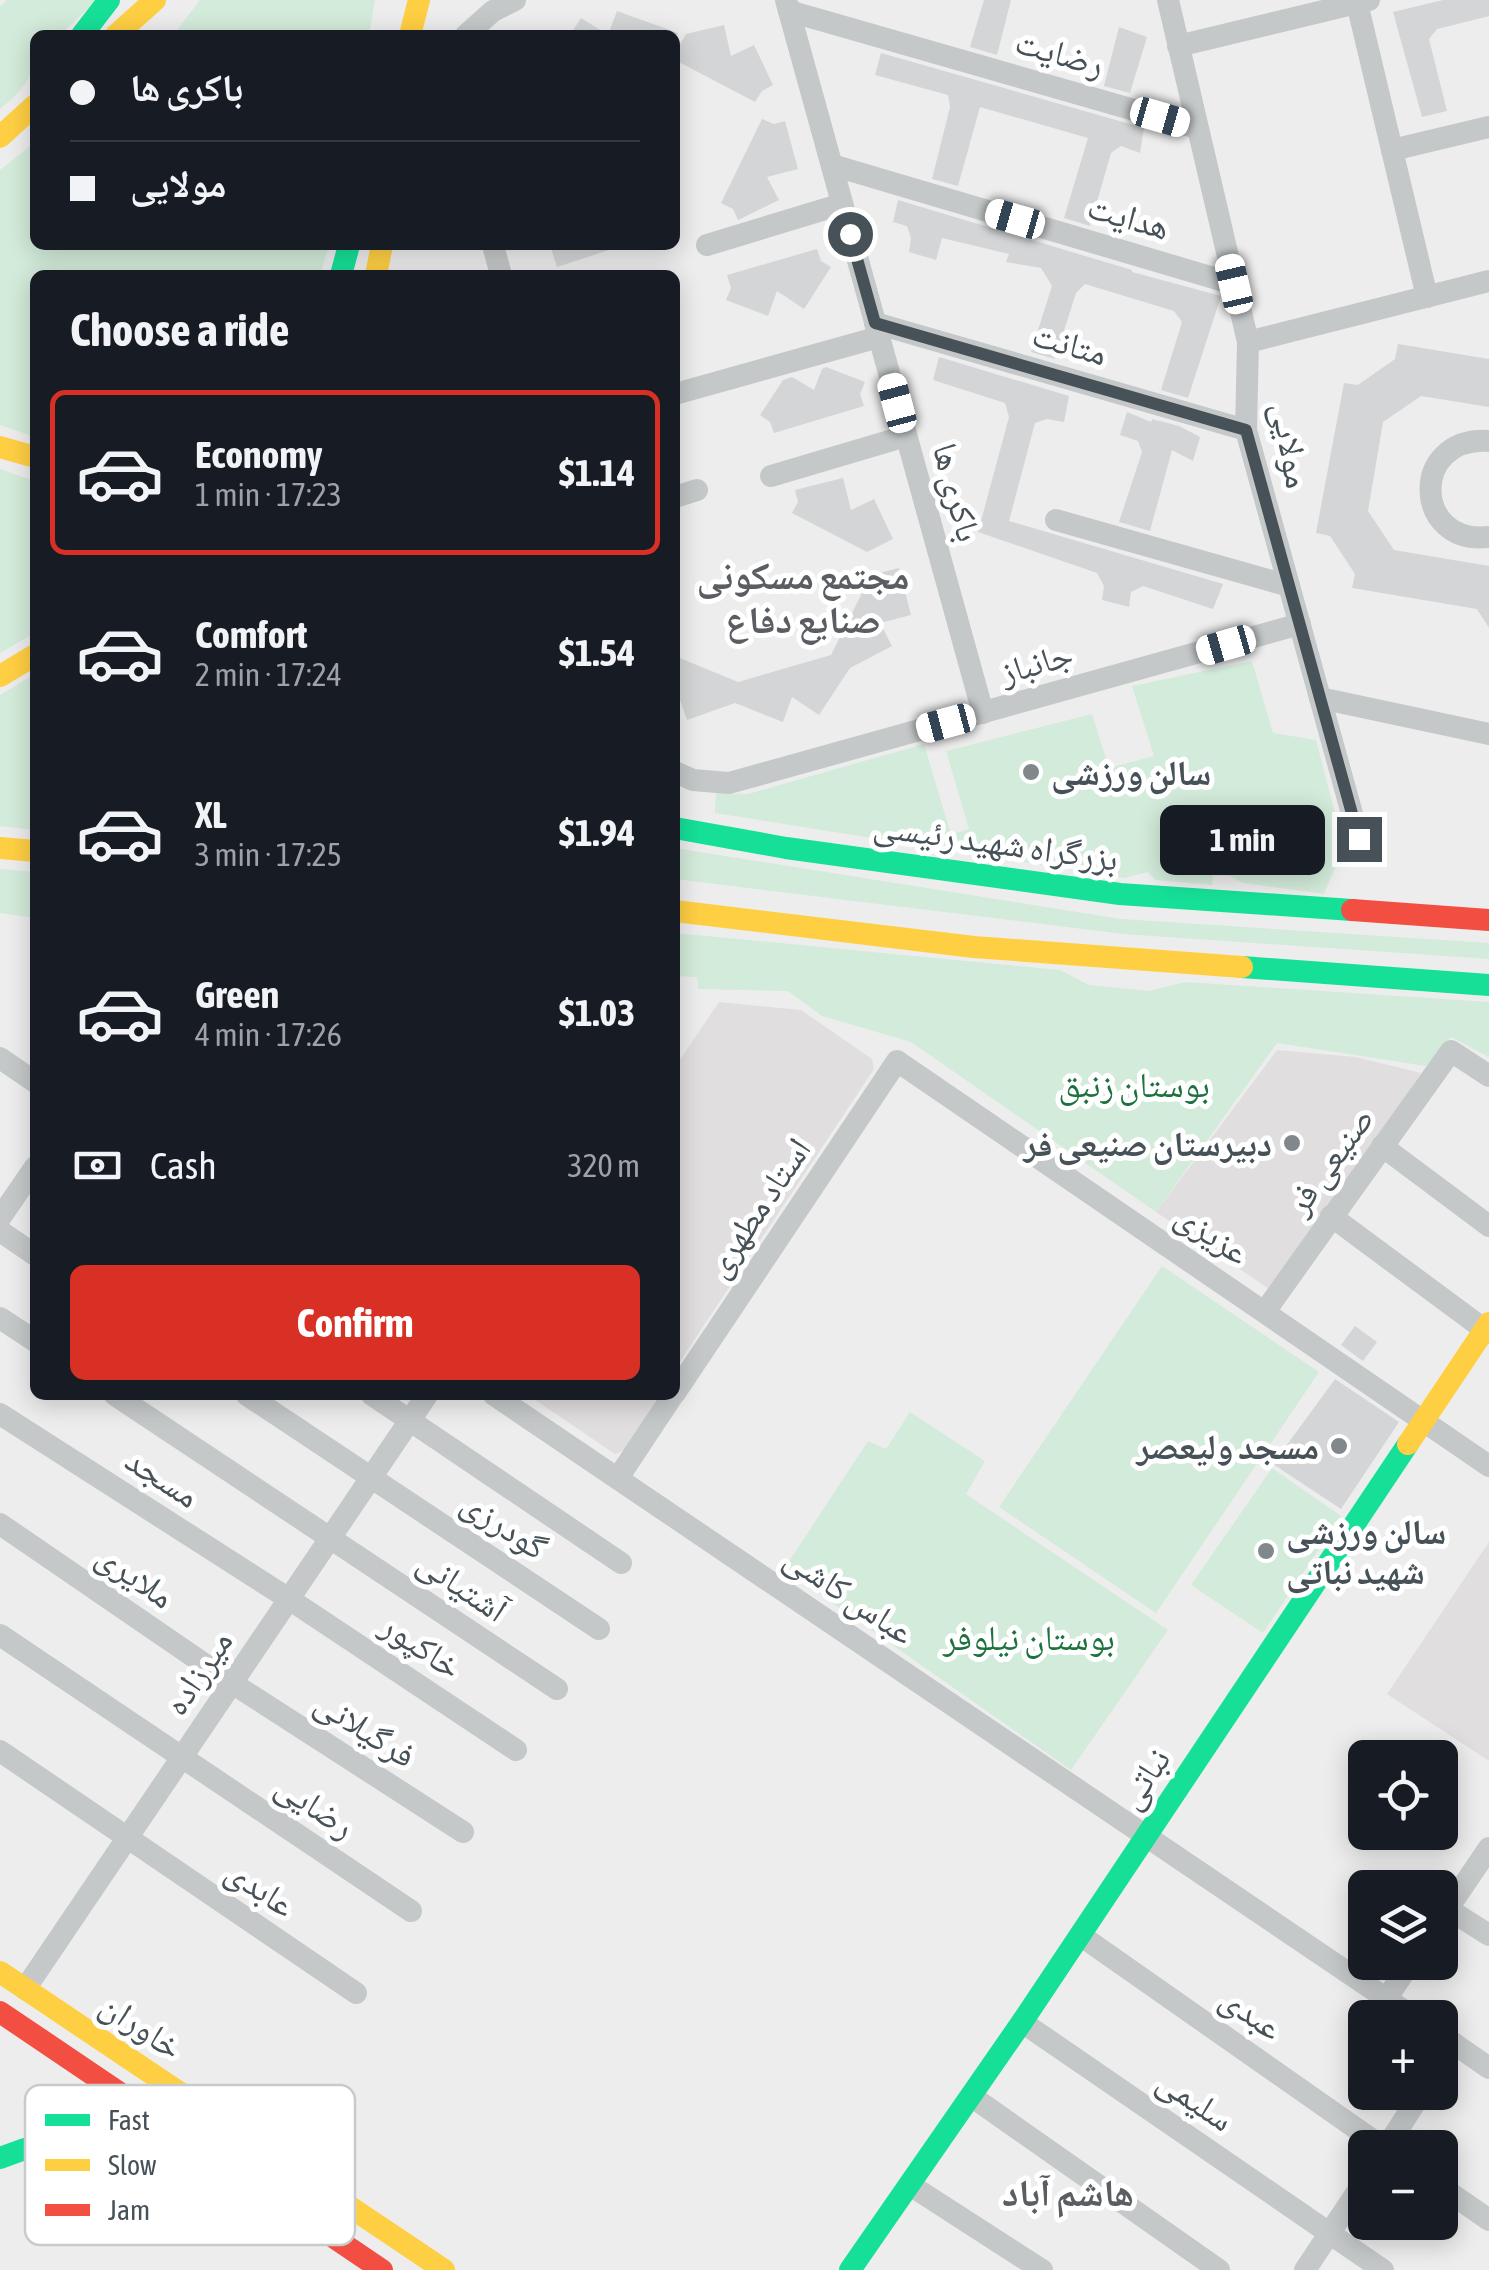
<!DOCTYPE html>
<html lang="en">
<head>
<meta charset="utf-8">
<style>
  :root { --surface:#171b24; --page:#20242c; --text:#f1f3f6; --muted:#9ea1a6; --line:#363941; --accent:#d93025 }
  body { margin:0; font-family:"Asap Condensed","Noto Naskh Arabic",sans-serif; background:var(--page); color:var(--text); height:100vh; display:flex; flex-direction:column; font-size:38px; white-space:nowrap }
  * { box-sizing:border-box; margin:0 }
  p { font-size:32px; color:var(--muted) }
  .icon { flex:none; width:55px; height:55px; fill:none; stroke:currentColor; stroke-width:2; stroke-linecap:round; stroke-linejoin:round }
  .map { position:relative; flex:1; overflow:hidden }
  .panel { position:absolute; left:30px; top:270px; width:650px; height:1130px; display:flex; flex-direction:column; background:var(--surface); border-radius:15px; box-shadow:0 5px 25px #0003 }
  .panel>* { flex:none }
  .guide { position:absolute; left:30px; top:30px; width:650px; height:220px; border-radius:15px; box-shadow:0 5px 25px #0003; display:grid; align-content:center; height:220px; padding:0 40px; background:var(--surface) }
  .tools { position:absolute; left:1348px; top:1740px; display:grid; gap:20px }
  .tools a { display:grid; place-items:center; width:110px; height:110px; border-radius:15px; background:var(--surface); box-shadow:0 5px 25px #0003; font-size:50px }
  .end { position:absolute; width:45px; height:45px; margin:-22px; border:12px solid #465158; background:#fff; box-shadow:0 0 0 5px #fff }
  .from { border-radius:50% }
  .bubble { position:absolute; height:70px; border-radius:15px; background:var(--surface); box-shadow:0 5px 25px #0003; font-size:32px; font-weight:700; line-height:70px; text-align:center }
  .car { position:absolute; width:30px; height:60px; margin:-30px -15px; border-radius:12px; box-shadow:0 0 8px 2px #0007; background:linear-gradient(#fff 24%,#345 0 40%,#fff 0 76%,#345 0 86%,#fff 0) }
  .guide b { display:flex; align-items:center; gap:35px; height:95px; font-size:38px }
  .guide b+b { border-top:2px solid var(--line) }
  .guide i { width:25px; height:25px; background:var(--text) }
  ul { padding:0; list-style:none }
  li { display:flex; align-items:center; gap:30px; height:165px; margin:0 20px 15px; padding:0 20px; border:5px solid transparent; border-radius:15px }
  li div { flex:1 }
  li b { display:block; font-size:38px }
  li em { font-style:normal; font-weight:700 }
  li.current { border-color:var(--accent) }
  li>.icon { width:90px; height:90px; stroke-width:1.5 }
  h2 { padding:0 40px; font-size:45px; line-height:120px }
  .pay { display:flex; align-items:center; gap:25px; height:110px; padding:0 40px; font-size:38px }
  .pay p { margin-inline-start:auto }
  .primary-button { display:flex; gap:20px; margin-top:auto; padding:20px 40px }
  .primary-button a { flex:1; height:115px; border-radius:15px; background:var(--accent); color:#fff; font-size:40px; font-weight:700; line-height:115px; text-align:center }
  .map>svg:first-child { display:block }
  .education { fill:#e0dedf }
  .green { fill:#d3ebda }
  .building { fill:#d4d5d6 }
  .lines { fill:none; stroke-linecap:round; stroke-linejoin:round }
  .street { stroke:#c5c8c9; stroke-width:22 }
  .fast { stroke:#16e098; stroke-width:22 }
  .slow { stroke:#ffcf43; stroke-width:22 }
  .jam { stroke:#f24e42; stroke-width:22 }
  .route { stroke:#465158; stroke-width:12 }
  .poi-dot { fill:#81888c; stroke:#fff; stroke-width:4 }
  .labels { text-anchor:middle; dominant-baseline:central; stroke-width:10; stroke-linejoin:round; paint-order:stroke }
  .street-label { font-size:35px; fill:#465158; stroke:#fff }
  .poi-label { font-size:35px; font-weight:bold; fill:#465158; stroke:#fff; text-anchor:start }
  .park-label { font-size:35px; fill:#1e723f; stroke:#fff }
  .neighbourhood-label { font-size:38px; font-weight:bold; fill:#5a5d61; stroke:#fff }
  .key { fill:#fff; stroke:#c8cbcd; stroke-width:2.5 }
  .key-label { font-size:28px; fill:#465158 }
</style>
</head>
<body>
<div class="map">
<svg width="1489" height="2270" viewBox="0 0 1489 2270">
  <rect width="100%" height="100%" fill="#eeeded"/>
  <g class="education">
    <polygon points="719,1002 801,1010 872,1059 874,1069 675,1369 675,1067"/>
    <polygon points="1277,1050 1356,1057 1421,1073 1275,1293 1156,1212"/>
    <polygon points="528,1395 659,1395 625,1450 615,1454"/>
    <polygon points="1489,1542 1489,1761 1387,1694"/>
  </g>
  <g class="green">
    <path d="M7 0H97L60 35H35C35 72 30 85 0 109V6Z"/>
    <polygon points="200,0 375,0 369,35 173,35"/>
    <polygon points="35,142 35,245 329,245 320,275 35,275 35,437 0,425 0,170"/>
    <polygon points="0,469 35,481 35,633 0,653"/>
    <polygon points="1252,661 1273,733 1316,740 1344,847 1324,894 1243,883 1230,876 1213,875 1212,885 1155,880 1148,872 1124,878 715,813 716,793 748,794 924,744 951,835 969,829 946,751 1092,714 1109,768 1154,756 1132,686"/>
    <polygon points="35,674 35,830 0,826 0,695"/>
    <polygon points="675,848 1121,919 1489,943 1489,959 1123,934 675,879"/>
    <polygon points="0,869 35,872 35,918 0,913"/>
    <polygon points="675,933 1060,970 1089,985 1149,991 1185,982 1489,1002 1489,1057 1451,1037 1426,1066 1277,1043 1156,1212 911,1042 822,1016 788,991 698,989 697,977 675,976"/>
    <polygon points="1162,1266 1319,1372 1156,1613 999,1507"/>
    <polygon points="910,1412 985,1461 966,1494 1168,1630 1071,1770 784,1569 868,1441 886,1449"/>
    <polygon points="1272,1468 1341,1516 1263,1633 1191,1585"/>
  </g>
  <g class="building">
    <polygon points="984,0 1011,0 997,55 970,47"/>
    <polygon points="1443,0 1489,0 1489,16 1437,29 1429,39 1447,111 1422,117 1393,12"/>
    <polygon points="617,11 678,33 678,35 570,35 581,18 608,35"/>
    <polygon points="724,25 731,56 754,45 773,85 762,91 755,102 675,60 675,53 686,34"/>
    <polygon points="1119,27 1147,37 1130,93 1104,86"/>
    <polygon points="881,53 1144,128 1140,153 1121,146 1111,153 1090,226 1064,218 1088,138 980,107 958,186 932,179 950,107 948,95 875,75"/>
    <polygon points="762,119 774,124 785,121 798,169 767,177 779,200 738,220 733,209 721,203"/>
    <polygon points="898,200 1132,270 1132,272 1221,296 1188,398 1161,390 1182,322 1174,311 1085,284 1076,293 1055,359 1031,352 1052,286 1041,268 1006,262 1009,254 942,238 936,260 909,252 911,238 907,226 893,222"/>
    <polygon points="550,245 614,245 615,248 557,267"/>
    <polygon points="817,249 821,261 831,267 804,309 777,291 768,316 726,300 731,288 727,275"/>
    <polygon points="1398,344 1489,359 1489,407 1421,396 1383,422 1368,511 1394,550 1489,566 1489,628 1477,609 1352,588 1355,574 1330,536 1316,533 1344,383 1358,385 1395,359"/>
    <polygon points="939,357 1069,396 1064,422 1047,419 1035,423 1009,521 1223,584 1213,609 1143,586 1131,592 1129,607 1102,600 1104,586 1097,573 978,532 1009,417 1005,403 933,380"/>
    <polygon points="826,367 865,382 860,394 864,406 774,433 770,422 760,415 783,380 792,377 814,390 822,369"/>
    <polygon points="1127,412 1151,422 1152,419 1179,426 1200,437 1193,461 1172,450 1150,531 1119,522 1142,452 1138,441 1120,435"/>
    <polygon points="843,478 851,510 874,499 893,539 867,552 792,513 798,502 795,490"/>
    <polygon points="899,568 911,615 880,623 892,646 850,668 819,715 792,697 783,722 735,703 687,720 675,686 675,656 738,682 831,655 871,575"/>
    <polygon points="1355,1326 1377,1342 1363,1361 1341,1345"/>
    <polygon points="1335,1379 1399,1422 1341,1509 1273,1464"/>
  </g>
  <g class="lines">
    <g class="street">
      <polyline points="786,0 983,713"/>
      <polyline points="1168,0 1248,342 1246,430 1359,839"/>
      <polyline points="1357,3 1427,297"/>
      <polyline points="789,11 1197,128"/>
      <polyline points="466,35 493,11 515,0"/>
      <polyline points="1178,46 1369,0"/>
      <polyline points="1392,150 1489,127"/>
      <polyline points="832,165 1234,284"/>
      <polyline points="493,245 501,275"/>
      <polyline points="707,245 842,204"/>
      <polyline points="875,323 1246,430"/>
      <polyline points="1248,342 1489,281"/>
      <polyline points="675,394 879,337"/>
      <path d="M1489 441C1409 436 1413 546 1489 537"/>
      <polyline points="771,476 906,436"/>
      <polyline points="675,497 697,490"/>
      <polyline points="1056,520 1289,586"/>
      <polyline points="1320,698 1489,734"/>
      <polyline points="675,772 693,780 729,783 1300,624"/>
      <polyline points="0,1058 35,1082"/>
      <polyline points="1382,1146 1489,1226"/>
      <polyline points="1331,1216 1489,1333"/>
      <polyline points="0,1218 35,1167"/>
      <polyline points="0,1231 35,1255"/>
      <polyline points="1266,1310 1451,1051 1489,1076"/>
      <polyline points="0,1318 35,1341"/>
      <polyline points="675,1393 897,1061 1489,1466"/>
      <polyline points="115,1395 557,1689"/>
      <polyline points="247,1395 599,1629"/>
      <polyline points="372,1395 621,1563"/>
      <polyline points="494,1395 1415,2018"/>
      <polyline points="0,1414 289,1599 516,1750"/>
      <polyline points="618,1478 673,1395"/>
      <polyline points="0,1524 232,1683 463,1832"/>
      <polyline points="0,1635 411,1911"/>
      <polyline points="0,1751 356,1993"/>
      <polyline points="1448,1909 1489,1935"/>
      <polyline points="1440,1920 1489,1848"/>
      <polyline points="1080,1935 1384,2148"/>
      <polyline points="25,1989 427,1395"/>
      <polyline points="1387,1998 1411,1962"/>
      <polyline points="1022,2022 1383,2270"/>
      <polyline points="1440,2034 1489,2068"/>
      <polyline points="1440,2066 1455,2044"/>
      <polyline points="971,2096 1219,2270"/>
      <polyline points="1386,2148 1422,2092"/>
      <polyline points="910,2185 1042,2270"/>
      <polyline points="1440,2186 1489,2220"/>
      <polyline points="1305,2270 1365,2180"/>
    </g>
    <g class="fast">
      <polyline points="82,35 109,0"/>
      <polyline points="341,275 349,245"/>
      <polyline points="675,828 786,848 1120,894 1352,910"/>
      <polyline points="1242,967 1489,985"/>
      <path d="M0 2158C58 2135 113 2127 175 2137"/>
      <polyline points="850,2270 1022,2022 1408,1444"/>
    </g>
    <g class="slow">
      <polyline points="116,35 155,0"/>
      <polyline points="410,35 419,0"/>
      <polyline points="0,137 35,105"/>
      <polyline points="376,275 382,245"/>
      <polyline points="0,447 35,457"/>
      <polyline points="0,676 35,655"/>
      <polyline points="0,848 35,851"/>
      <polyline points="675,911 974,947 1242,967"/>
      <polyline points="1408,1444 1489,1323"/>
      <polyline points="0,1972 444,2270"/>
    </g>
    <g class="jam">
      <polyline points="1352,910 1489,920"/>
      <polyline points="0,2012 382,2270"/>
    </g>
  </g>
  <g class="lines">
    <polyline class="route" points="850,234 875,323 1246,430 1359,839"/>
  </g>
  <g class="poi-dot">
    <circle cx="1031" cy="772" r="10"/>
    <circle cx="1292" cy="1143" r="10"/>
    <circle cx="1339" cy="1446" r="10"/>
    <circle cx="1266" cy="1551" r="10"/>
  </g>
  <g class="labels">
    <g class="street-label">
      <text transform="translate(1060 52) rotate(16)">رضایت</text>
      <text transform="translate(1129 216) rotate(16)">هدایت</text>
      <text transform="translate(1070 343) rotate(16)">متانت</text>
      <text transform="translate(1292 445) rotate(80)">مولايی</text>
      <text transform="translate(958 492) rotate(75)">باکری ها</text>
      <text transform="translate(1036 662) rotate(-16)">جانباز</text>
      <text transform="translate(996 841) rotate(8)">بزرگراه شهید رئیسی</text>
      <text transform="translate(1329 1160) rotate(-54)">صنیعی فر</text>
      <text transform="translate(757 1207) rotate(-56)">استاد مطهری</text>
      <text transform="translate(1213 1233) rotate(34)">عزیزی</text>
      <text transform="translate(163 1477) rotate(33)">مسجد</text>
      <text transform="translate(505 1524) rotate(34)">گودرزی</text>
      <text transform="translate(136 1575) rotate(35)">ملایری</text>
      <text transform="translate(463 1585) rotate(34)">آشتیانی</text>
      <text transform="translate(850 1594) rotate(34)">عباس کاشی</text>
      <text transform="translate(422 1645) rotate(34)">خاکپور</text>
      <text transform="translate(197 1672) rotate(-56)">میرزاده</text>
      <text transform="translate(366 1728) rotate(33)">فرگیلانی</text>
      <text transform="translate(1143 1778) rotate(-56)">نباتی</text>
      <text transform="translate(316 1805) rotate(34)">رضایی</text>
      <text transform="translate(261 1887) rotate(34)">عابدی</text>
      <text transform="translate(1252 2012) rotate(35)">عبدی</text>
      <text transform="translate(142 2025) rotate(34)">خاوران</text>
      <text transform="translate(1196 2099) rotate(34)">سلیمی</text>
    </g>
    <g class="poi-label">
      <text x="1051" y="772">سالن ورزشی</text>
      <text x="1272" y="1143" text-anchor="end">دبیرستان صنیعی فر</text>
      <text x="1319" y="1446" text-anchor="end">مسجد ولیعصر</text>
      <text x="1286" y="1531">سالن ورزشی<tspan x="1286" dy="40">شهید نباتی</tspan></text>
    </g>
    <g class="park-label">
      <text x="1134" y="1084">بوستان زنبق</text>
      <text x="1029" y="1637">بوستان نیلوفر</text>
    </g>
    <g class="neighbourhood-label">
      <text x="803" y="575">مجتمع مسکونی<tspan x="803" dy="44">صنایع دفاع</tspan></text>
      <text x="1068" y="2192">هاشم آباد</text>
    </g>
  </g>
  <rect x="25" y="2085" width="330" height="160" rx="15" class="key"/>
  <rect x="45" y="2114" width="45" height="12" fill="#16e098"/>
  <rect x="45" y="2159" width="45" height="12" fill="#ffcf43"/>
  <rect x="45" y="2204" width="45" height="12" fill="#f24e42"/>
  <g class="key-label">
    <text x="108" y="2130">Fast</text>
    <text x="108" y="2175">Slow</text>
    <text x="108" y="2220">Jam</text>
  </g>
</svg>
<div class="tools">
<a><svg class="icon" aria-label="locate" viewBox="0 0 24 24"><circle cx="12" cy="12" r="6"/><path d="M12 2v4M12 18v4M2 12h4M18 12h4"/></svg></a>
<a><svg class="icon" aria-label="layers" viewBox="0 0 24 24"><path d="M12 4l9 5-9 5-9-5zM3 14l9 5 9-5"/></svg></a>
<a>+</a>
<a>−</a>
</div>
<i class="end from" style="left:850px;top:234px"></i>
<i class="end" style="left:1359px;top:839px"></i>
<div class="bubble" style="left:1160px;top:805px;width:165px">1 min</div>
<i class="car" style="left:1160px;top:117px;rotate:106deg"></i>
<i class="car" style="left:1015px;top:219px;rotate:286deg"></i>
<i class="car" style="left:1234px;top:284px;rotate:347deg"></i>
<i class="car" style="left:897px;top:403px;rotate:345deg"></i>
<i class="car" style="left:1226px;top:645px;rotate:254deg"></i>
<i class="car" style="left:946px;top:723px;rotate:255deg"></i>
<div class="guide">
<b><i class="from"></i>باکری ها</b>
<b><i></i>مولايی</b>
</div>
<section class="panel">
<h2>Choose a ride</h2>
<ul>
<li class="current"><svg class="icon" aria-label="car" viewBox="0 0 24 24"><path d="M5 17H2v-5l4-1 3-4h7l3 4 3 1v5h-3M9 17h6M6 11h13"/><circle cx="7" cy="17" r="2"/><circle cx="17" cy="17" r="2"/></svg><div><b>Economy</b><p>1 min · 17:23</p></div><em>$1.14</em></li>
<li><svg class="icon" aria-label="car" viewBox="0 0 24 24"><path d="M5 17H2v-5l4-1 3-4h7l3 4 3 1v5h-3M9 17h6M6 11h13"/><circle cx="7" cy="17" r="2"/><circle cx="17" cy="17" r="2"/></svg><div><b>Comfort</b><p>2 min · 17:24</p></div><em>$1.54</em></li>
<li><svg class="icon" aria-label="car" viewBox="0 0 24 24"><path d="M5 17H2v-5l4-1 3-4h7l3 4 3 1v5h-3M9 17h6M6 11h13"/><circle cx="7" cy="17" r="2"/><circle cx="17" cy="17" r="2"/></svg><div><b>XL</b><p>3 min · 17:25</p></div><em>$1.94</em></li>
<li><svg class="icon" aria-label="car" viewBox="0 0 24 24"><path d="M5 17H2v-5l4-1 3-4h7l3 4 3 1v5h-3M9 17h6M6 11h13"/><circle cx="7" cy="17" r="2"/><circle cx="17" cy="17" r="2"/></svg><div><b>Green</b><p>4 min · 17:26</p></div><em>$1.03</em></li>
</ul>
<div class="pay"><svg class="icon" aria-label="cash" viewBox="0 0 24 24"><path d="M3 7h18v10H3z"/><circle cx="12" cy="12" r="2"/></svg>Cash<p>320 m</p></div>
<div class="primary-button"><a>Confirm</a></div>
</section>
</div>
</body>
</html>
